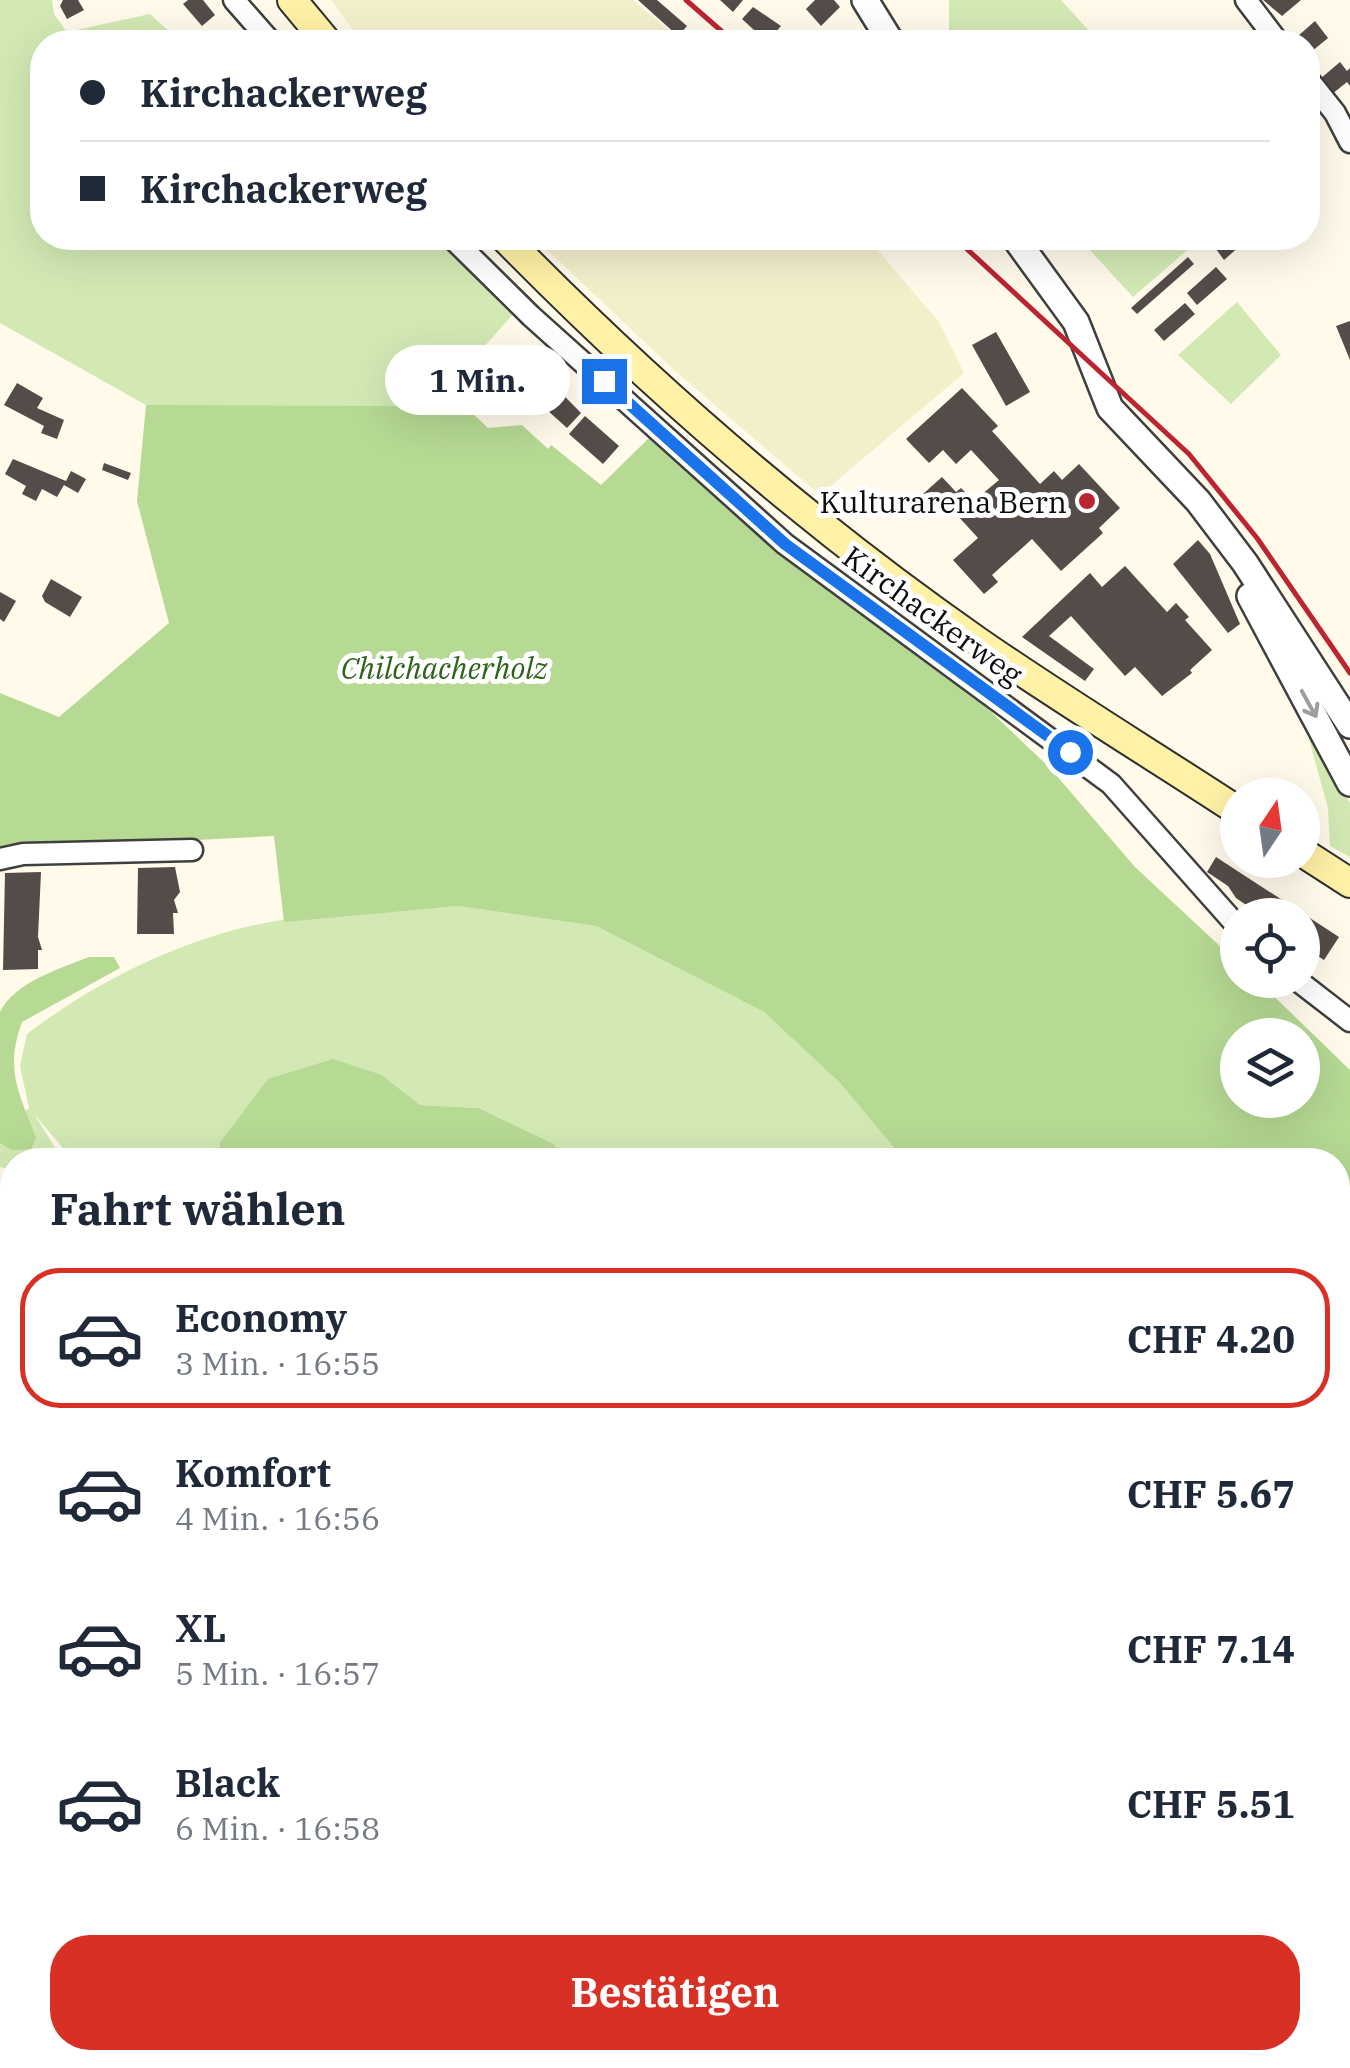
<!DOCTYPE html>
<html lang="de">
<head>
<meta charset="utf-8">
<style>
  :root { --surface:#fff; --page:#f2f2f3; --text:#1f2937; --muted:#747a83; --line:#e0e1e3; --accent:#d93025 }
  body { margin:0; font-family:"IBM Plex Serif",serif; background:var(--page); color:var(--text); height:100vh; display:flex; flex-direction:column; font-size:38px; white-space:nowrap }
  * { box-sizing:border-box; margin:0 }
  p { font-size:32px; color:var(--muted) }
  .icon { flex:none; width:55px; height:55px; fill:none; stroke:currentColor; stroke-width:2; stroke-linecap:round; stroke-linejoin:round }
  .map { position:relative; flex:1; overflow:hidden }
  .panel { position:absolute; left:0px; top:1148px; width:1350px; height:922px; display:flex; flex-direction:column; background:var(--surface); border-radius:40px 40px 0 0; box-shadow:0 10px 40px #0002 }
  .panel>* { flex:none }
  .top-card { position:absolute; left:30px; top:30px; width:1290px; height:220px; border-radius:40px; box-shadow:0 10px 40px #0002; display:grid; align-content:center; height:220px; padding:0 50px; background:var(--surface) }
  .needle { width:65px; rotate:13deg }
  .fabs { position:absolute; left:1220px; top:778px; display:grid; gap:20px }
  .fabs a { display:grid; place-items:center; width:100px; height:100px; border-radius:50%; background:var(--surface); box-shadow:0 10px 40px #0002; font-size:50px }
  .end { position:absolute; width:45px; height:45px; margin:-22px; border:12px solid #1a73e8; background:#fff; box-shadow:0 0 0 5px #fff }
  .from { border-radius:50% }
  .bubble { position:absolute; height:70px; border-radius:35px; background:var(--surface); box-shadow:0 10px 40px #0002; font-size:32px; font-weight:800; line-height:70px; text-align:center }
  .top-card b { display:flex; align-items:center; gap:35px; height:95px; font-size:38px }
  .top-card b+b { border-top:2px solid var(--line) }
  .top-card i { width:25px; height:25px; background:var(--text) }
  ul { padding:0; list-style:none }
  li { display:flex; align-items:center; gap:30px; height:140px; margin:0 20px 15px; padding:0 30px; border:5px solid transparent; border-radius:40px }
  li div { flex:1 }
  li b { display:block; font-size:38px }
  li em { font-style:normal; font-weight:800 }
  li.selected { border-color:var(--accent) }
  li>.icon { width:90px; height:90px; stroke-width:1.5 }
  h2 { padding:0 50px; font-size:45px; line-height:120px }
  .cta { display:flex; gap:20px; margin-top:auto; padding:20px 50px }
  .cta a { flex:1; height:115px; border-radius:40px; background:var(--accent); color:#fff; font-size:40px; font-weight:800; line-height:115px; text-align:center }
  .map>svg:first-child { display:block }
  .farmland { fill:#f4efcb }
  .green { fill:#d2e9b4 }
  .forest { fill:#b6d994; fill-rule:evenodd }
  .building { fill:#544c48 }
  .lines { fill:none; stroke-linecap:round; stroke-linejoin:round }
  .minor-casing { stroke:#3f3f3f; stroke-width:25 }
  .tertiary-casing { stroke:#3f3f3f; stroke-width:30 }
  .secondary-casing { stroke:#2e2e2e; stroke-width:32 }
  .minor { stroke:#fff; stroke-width:20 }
  .tertiary { stroke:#fff; stroke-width:25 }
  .secondary { stroke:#fff1a5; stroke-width:28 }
  .rail { stroke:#bb2431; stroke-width:5 }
  .oneway { stroke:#9e9e9e }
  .route { stroke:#1a73e8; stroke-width:12 }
  .poi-dot { fill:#bb2431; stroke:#fff; stroke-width:4 }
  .labels { text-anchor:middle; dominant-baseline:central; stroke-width:10; stroke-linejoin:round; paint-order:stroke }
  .poi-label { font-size:30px; fill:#0c0c0c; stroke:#fff; text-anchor:end }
  .street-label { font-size:30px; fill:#0c0c0c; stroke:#fff }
  .park-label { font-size:30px; font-style:italic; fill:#2e631c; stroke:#fff }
</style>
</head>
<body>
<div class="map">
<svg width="1350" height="2068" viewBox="0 0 1350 2068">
  <rect width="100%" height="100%" fill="#fffaea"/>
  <g class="farmland">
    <polygon points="331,0 633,0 682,42 362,42"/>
    <polygon points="535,238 867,238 939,322 964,373 820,495 673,369"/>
  </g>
  <g class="green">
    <polygon points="0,0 52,0 54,14 67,32 150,14 181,42 42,42 42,238 446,238 518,309 444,391 465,406 146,405 0,323"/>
    <polygon points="949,0 1061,0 1099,42 949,42"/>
    <polygon points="1079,238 1186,238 1193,245 1133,297"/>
    <polygon points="1237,302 1281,355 1231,404 1178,355"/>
    <polygon points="1300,707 1350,803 1350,857 1330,846 1328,808"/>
    <path d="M458 906 596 926 764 1012 840 1083 904 1160H565L554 1144 479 1108 420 1105 382 1075 219 1144 225 1160H73L34 1114 63 1160H12V1170L0 1167V1129L29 1108 20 1066 27 1034C86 989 151 955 223 933 296 911 381 913 458 906Z"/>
    <polygon points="0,1289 12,1295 12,1560 0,1554"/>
    <polygon points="1338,1721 1350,1738 1350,2068 697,2068 689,2058 1338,2058"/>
  </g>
  <g class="forest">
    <path d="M146 405 465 406 488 428 522 425 548 449 551 445 601 485 650 437 988 709 1050 768 1135 867 1237 962 1238 980H1257L1350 1070V1738L1338 1721V1160H904L840 1083 764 1012 596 926 458 906 284 922 274 836 0 850V693L59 717 169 623 137 501ZM1238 1035H1302V1100H1238Z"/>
    <path d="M89 957H114L120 968 22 1022C4 1071 20 1094 36 1138L31 1149 12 1150 0 1143V1012C15 982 59 969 89 957Z"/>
    <polygon points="333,1059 382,1075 420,1105 479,1108 554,1144 565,1160 225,1160 219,1144 268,1079"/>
    <polygon points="0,1574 12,1579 12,2058 559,2058 567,2068 0,2068"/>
  </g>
  <g class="building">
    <polygon points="63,0 78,0 84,10 67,19 60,6"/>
    <polygon points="188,0 203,0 215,15 202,26 183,4"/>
    <polygon points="638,0 657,0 687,26 678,36"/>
    <polygon points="720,0 743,0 733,12"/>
    <polygon points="815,0 834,0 840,7 821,26 806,9"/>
    <polygon points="1263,0 1301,0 1282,16"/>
    <polygon points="753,7 781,26 767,42 742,19"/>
    <polygon points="1315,21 1328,38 1311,52 1298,36"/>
    <polygon points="1340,62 1347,71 1350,68 1350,86 1347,82 1332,94 1320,79"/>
    <polygon points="1208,238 1249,238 1224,260"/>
    <polygon points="1188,257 1194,264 1137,314 1131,308"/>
    <polygon points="1216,267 1227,279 1197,305 1187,293"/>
    <polygon points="1185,303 1195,314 1164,341 1154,330"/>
    <polygon points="1350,321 1350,360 1336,326"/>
    <polygon points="996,332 1030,392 1006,406 972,345"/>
    <polygon points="522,353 581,413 567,428 525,390 529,385 509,367"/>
    <polygon points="17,383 43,398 37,408 64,420 57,439 41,433 44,426 4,405"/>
    <polygon points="962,388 998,426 992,431 1040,484 1054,471 1062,480 1079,464 1120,508 1099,528 1103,533 1061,571 1032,539 992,575 998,582 984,594 953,560 978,538 957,515 999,480 971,450 956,464 943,450 929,463 906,439"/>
    <polygon points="585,416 619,446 603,464 569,434"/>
    <polygon points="13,459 66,481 71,471 86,479 78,493 64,485 57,497 42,489 36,501 22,494 26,486 5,474"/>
    <polygon points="104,463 131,473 128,480 102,470"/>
    <polygon points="942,477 956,492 961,488 971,498 947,515 923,494"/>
    <polygon points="1198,540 1210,554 1240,624 1228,633 1173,564"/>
    <polygon points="1125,566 1167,612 1176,603 1189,617 1185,620 1212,650 1190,670 1192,673 1162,696 1135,667 1125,676 1071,616 1049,636 1094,669 1085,681 1022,637 1090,573 1102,587"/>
    <polygon points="51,579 82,597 70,617 45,602 42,596"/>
    <polygon points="0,592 16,601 4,622 0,619"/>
    <polygon points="1216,857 1339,937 1324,960 1307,949 1302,957 1302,915 1250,912 1252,909 1236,898 1228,886 1207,872"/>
    <polygon points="175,867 180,892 174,900 178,913 173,913 174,934 137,934 138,868"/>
    <polygon points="41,872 38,937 42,950 38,950 38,969 3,970 5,873"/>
  </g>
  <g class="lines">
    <g class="minor-casing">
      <g id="minor">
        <polyline points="234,0 271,42"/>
        <polyline points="1246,0 1278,42"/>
        <polyline points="1308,79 1335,113 1350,142"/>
        <polyline points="452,238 531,316 785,544 1111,784 1238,927"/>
        <polyline points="0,859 23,854 192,850"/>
        <polyline points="1297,980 1350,1021"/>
      </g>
    </g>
    <g class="tertiary-casing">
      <g id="tertiary">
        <polyline points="865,0 891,42"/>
        <polyline points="1015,238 1076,322 1110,408 1198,501 1245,563 1350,725"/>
        <polyline points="1250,596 1350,783"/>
        <polyline points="0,1258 12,1265"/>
        <polyline points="0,1566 12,1572"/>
        <polyline points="670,2058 679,2068"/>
      </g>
    </g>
    <g class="secondary-casing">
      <g id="secondary">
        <polyline points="292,0 327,42"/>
        <path d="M505 238C649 385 808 523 977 641 1062 700 1151 754 1238 811"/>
        <polyline points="1302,852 1350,883"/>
      </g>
    </g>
    <use href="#minor" class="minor"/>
    <use href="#tertiary" class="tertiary"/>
    <use href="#secondary" class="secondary"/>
    <g class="rail">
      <polyline points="686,0 734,42"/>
      <polyline points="955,238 1189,454 1257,538 1350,673"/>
    </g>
  </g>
  <defs><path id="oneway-shaft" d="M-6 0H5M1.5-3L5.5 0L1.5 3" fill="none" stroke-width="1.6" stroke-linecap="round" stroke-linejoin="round" transform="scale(2.5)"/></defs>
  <use class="oneway" href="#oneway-shaft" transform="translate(1309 704) rotate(61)"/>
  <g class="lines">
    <polyline class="route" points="604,381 785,544 1070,752"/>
  </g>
  <circle class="poi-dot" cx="1087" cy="501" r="10"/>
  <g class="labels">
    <g class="poi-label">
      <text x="1067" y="501">Kulturarena Bern</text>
    </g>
    <g class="street-label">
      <text transform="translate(933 615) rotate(36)">Kirchackerweg</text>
    </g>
    <g class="park-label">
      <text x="444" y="667">Chilchacherholz</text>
    </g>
  </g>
</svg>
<div class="fabs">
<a><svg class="needle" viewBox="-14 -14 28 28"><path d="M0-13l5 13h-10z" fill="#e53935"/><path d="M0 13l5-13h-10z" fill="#747a83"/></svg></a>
<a><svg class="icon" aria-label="locate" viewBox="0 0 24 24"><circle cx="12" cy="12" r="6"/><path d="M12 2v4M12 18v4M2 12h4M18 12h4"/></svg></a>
<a><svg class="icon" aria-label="layers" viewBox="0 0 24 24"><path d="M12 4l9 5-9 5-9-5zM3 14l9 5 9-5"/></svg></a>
</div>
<i class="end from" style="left:1070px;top:752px"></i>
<i class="end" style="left:604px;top:381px"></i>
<div class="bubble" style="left:385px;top:345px;width:185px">1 Min.</div>
<div class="top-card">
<b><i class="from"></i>Kirchackerweg</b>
<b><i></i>Kirchackerweg</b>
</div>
<section class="panel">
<h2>Fahrt wählen</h2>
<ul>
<li class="selected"><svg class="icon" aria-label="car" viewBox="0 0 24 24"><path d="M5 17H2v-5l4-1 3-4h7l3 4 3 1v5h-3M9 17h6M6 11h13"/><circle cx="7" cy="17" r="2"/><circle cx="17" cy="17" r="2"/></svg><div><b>Economy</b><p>3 Min. · 16:55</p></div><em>CHF 4.20</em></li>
<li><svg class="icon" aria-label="car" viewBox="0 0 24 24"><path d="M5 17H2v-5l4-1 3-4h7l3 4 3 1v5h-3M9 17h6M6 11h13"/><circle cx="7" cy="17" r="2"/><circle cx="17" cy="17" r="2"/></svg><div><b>Komfort</b><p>4 Min. · 16:56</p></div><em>CHF 5.67</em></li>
<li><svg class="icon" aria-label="car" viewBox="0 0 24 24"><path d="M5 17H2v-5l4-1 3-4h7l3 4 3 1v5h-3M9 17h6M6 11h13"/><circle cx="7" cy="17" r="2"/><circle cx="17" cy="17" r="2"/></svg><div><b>XL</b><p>5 Min. · 16:57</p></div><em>CHF 7.14</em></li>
<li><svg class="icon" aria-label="car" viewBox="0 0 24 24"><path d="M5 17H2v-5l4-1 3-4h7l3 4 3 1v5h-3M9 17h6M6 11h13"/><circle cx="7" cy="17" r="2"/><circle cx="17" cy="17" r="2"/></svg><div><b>Black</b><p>6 Min. · 16:58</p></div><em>CHF 5.51</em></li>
</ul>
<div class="cta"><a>Bestätigen</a></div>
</section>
</div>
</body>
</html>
